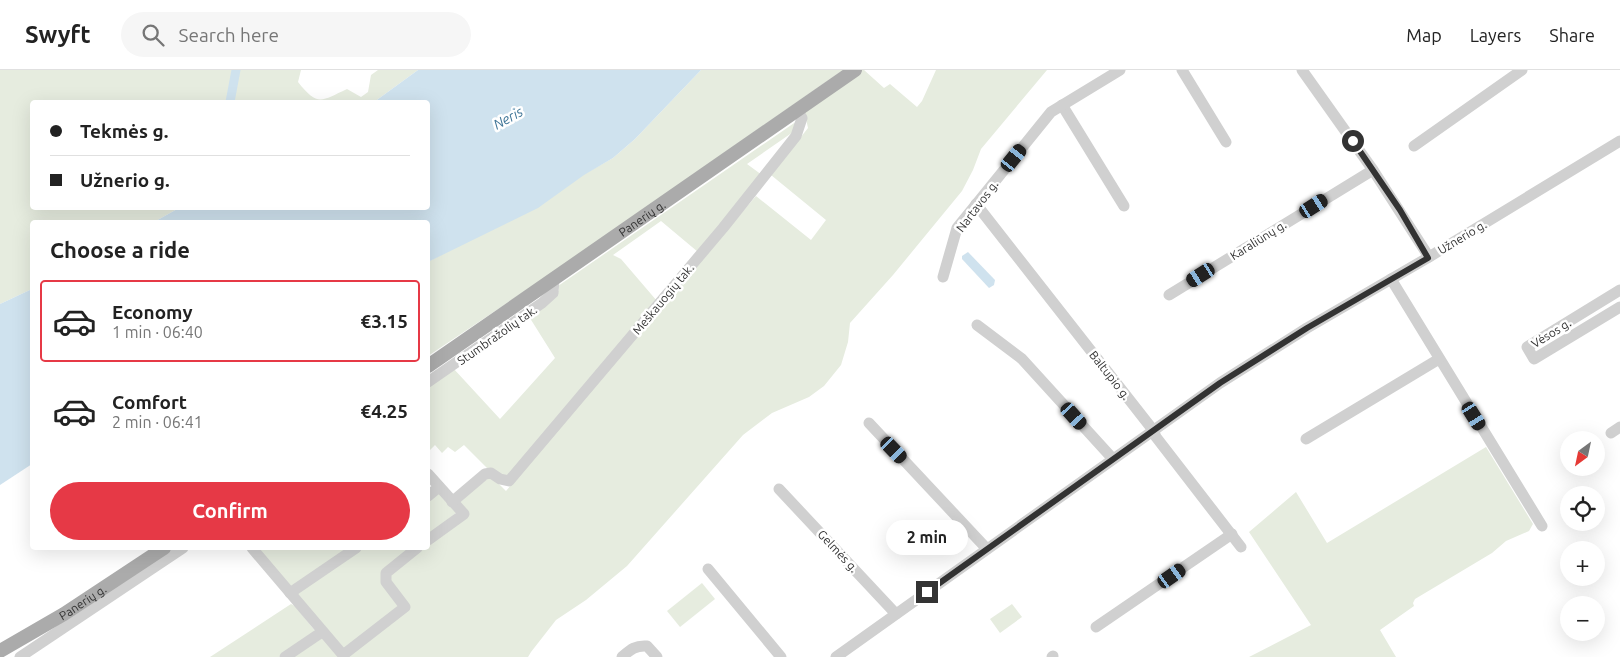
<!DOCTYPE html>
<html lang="en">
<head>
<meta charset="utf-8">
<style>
  :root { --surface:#fff; --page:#f6f6f6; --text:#222; --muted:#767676; --line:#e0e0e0; --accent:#e63946 }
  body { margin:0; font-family:Ubuntu,sans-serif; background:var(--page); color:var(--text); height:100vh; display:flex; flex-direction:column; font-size:19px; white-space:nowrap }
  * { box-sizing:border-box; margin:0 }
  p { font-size:16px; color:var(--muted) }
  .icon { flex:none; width:28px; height:28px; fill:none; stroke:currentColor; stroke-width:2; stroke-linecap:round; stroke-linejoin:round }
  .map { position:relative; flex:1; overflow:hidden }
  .sheet { position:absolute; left:30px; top:150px; width:400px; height:330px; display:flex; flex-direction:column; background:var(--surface); border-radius:5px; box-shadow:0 5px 20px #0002 }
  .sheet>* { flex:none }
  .top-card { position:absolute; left:30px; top:30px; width:400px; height:110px; border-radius:5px; box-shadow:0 5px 20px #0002; display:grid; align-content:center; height:110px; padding:0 20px; background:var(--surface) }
  .needle { width:32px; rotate:213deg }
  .fabs { position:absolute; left:1560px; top:361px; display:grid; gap:10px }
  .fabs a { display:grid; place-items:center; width:45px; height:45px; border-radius:50%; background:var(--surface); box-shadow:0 5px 20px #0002; font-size:25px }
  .end { position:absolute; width:22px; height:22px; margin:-11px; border:6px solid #333; background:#fff; box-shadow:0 0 0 2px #fff }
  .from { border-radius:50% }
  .bubble { position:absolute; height:35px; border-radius:18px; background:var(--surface); box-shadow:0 5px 20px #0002; font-size:16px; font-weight:700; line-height:35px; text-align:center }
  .car { position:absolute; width:15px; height:30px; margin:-15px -8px; border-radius:6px; box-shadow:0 0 4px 1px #0007; background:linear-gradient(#222 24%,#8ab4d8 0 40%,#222 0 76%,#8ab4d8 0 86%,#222 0) }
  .top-card b { display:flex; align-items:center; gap:18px; height:48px; font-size:19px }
  .top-card b+b { border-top:1px solid var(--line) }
  .top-card i { width:12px; height:12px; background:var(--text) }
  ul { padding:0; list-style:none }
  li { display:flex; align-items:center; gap:15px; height:82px; margin:0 10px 8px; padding:0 10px; border:2px solid transparent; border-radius:5px }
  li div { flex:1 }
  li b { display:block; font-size:19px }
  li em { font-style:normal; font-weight:700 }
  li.selected { border-color:var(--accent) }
  li>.icon { width:45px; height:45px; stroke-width:1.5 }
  h2 { padding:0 20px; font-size:22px; line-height:60px }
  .action { display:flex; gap:10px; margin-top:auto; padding:10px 20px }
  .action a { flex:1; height:58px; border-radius:30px; background:var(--accent); color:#fff; font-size:20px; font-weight:700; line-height:58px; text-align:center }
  header { display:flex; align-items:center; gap:30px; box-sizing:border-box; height:70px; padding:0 25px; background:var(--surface); border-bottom:1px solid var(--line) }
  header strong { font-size:24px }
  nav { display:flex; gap:28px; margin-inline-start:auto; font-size:18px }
  .search { width:350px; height:45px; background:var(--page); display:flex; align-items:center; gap:12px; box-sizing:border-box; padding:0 18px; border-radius:28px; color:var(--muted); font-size:19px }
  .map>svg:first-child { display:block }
  .green { fill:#e6ecdf }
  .water { fill:#cfe2ee }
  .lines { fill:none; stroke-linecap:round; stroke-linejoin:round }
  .canal { stroke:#cfe2ee; stroke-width:9 }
  .minor { stroke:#d0d0d0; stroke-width:11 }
  .major { stroke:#ababab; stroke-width:14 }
  .route { stroke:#333; stroke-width:6 }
  .labels { text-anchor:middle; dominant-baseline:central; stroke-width:5; stroke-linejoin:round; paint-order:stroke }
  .street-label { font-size:12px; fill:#333; stroke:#fff }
  .water-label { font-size:14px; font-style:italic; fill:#3f7597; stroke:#fff }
</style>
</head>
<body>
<header>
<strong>Swyft</strong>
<div class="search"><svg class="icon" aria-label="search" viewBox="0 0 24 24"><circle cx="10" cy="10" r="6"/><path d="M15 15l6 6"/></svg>Search here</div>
<nav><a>Map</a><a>Layers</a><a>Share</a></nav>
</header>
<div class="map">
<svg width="1620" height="587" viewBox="0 0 1620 587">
  <rect width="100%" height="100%" fill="#fff"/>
  <g class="green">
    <path d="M0 0H301L298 12C318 37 321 31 347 19L361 27 368 22 371 5 378 0H418L374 32H32V138H179L154 152H32V219L0 234Z"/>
    <polygon points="701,0 843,0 550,204 428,286 428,192 613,88 635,69"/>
    <polygon points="861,0 864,0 884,18 890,14 917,37 922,31 936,0 1047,0 981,79 973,100 962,121 893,205 850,253 848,272 841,295 824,316 809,327 772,343 743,365 627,496 586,530 556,550 531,582 528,587 343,587 408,539 388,510 388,504 422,478 428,478 428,474 461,449 458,432 491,406 506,421 601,306 756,126 811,170 826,150 771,105 808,58 804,40"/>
    <polygon points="800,49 796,60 747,94 762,105 698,182 661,151 613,185 621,189 657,231 508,407 488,399 464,375 455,382 448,377 442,383 435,375 428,382 428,315 453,298 500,349 555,288 528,245 553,227 559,220 558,216"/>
    <polygon points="1486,377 1533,454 1529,461 1506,471 1492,483 1415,529 1413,533 1414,536 1380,560 1396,587 1249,587 1311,555 1249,462 1296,422 1327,473"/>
    <polygon points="438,421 457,442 428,467 428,428"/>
    <polygon points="255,478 350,478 290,520"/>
    <polygon points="357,478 414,478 386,499 401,537 342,582 292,523"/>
    <polygon points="702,513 715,529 680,557 667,541"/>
    <polygon points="291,534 295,536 316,562 279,587 210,587"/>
    <polygon points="1012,534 1022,547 1000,563 990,549"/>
    <polygon points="322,567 341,587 291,587"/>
  </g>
  <g class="water">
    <polygon points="418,0 701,0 635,69 613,88 584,105 538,138 428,192 428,152 154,152 179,138 428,138 428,32 374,32"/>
    <polygon points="968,182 995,210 994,215 989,218 962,189 962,186"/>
    <polygon points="32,219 32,394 0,415 0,234"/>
  </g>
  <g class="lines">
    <polyline class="canal" points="230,32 236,0"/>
    <g class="minor">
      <polyline points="1182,0 1226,72"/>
      <polyline points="1302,0 1373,100 1429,187"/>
      <polyline points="1062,35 1124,136"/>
      <polyline points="1414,76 1522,0"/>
      <polyline points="976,134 1153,360 1156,367 1241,477"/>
      <polyline points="943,207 957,158 1051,42 1120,0"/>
      <polyline points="1391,209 1542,456"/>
      <polyline points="1620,220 1527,277 1534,289 1620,237"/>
      <polyline points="1169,225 1373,100"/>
      <polyline points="977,255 1022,289 1113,389"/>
      <polyline points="428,312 542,233 553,223 554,209"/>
      <polyline points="869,353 987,479"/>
      <polyline points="1611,363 1620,357"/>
      <polyline points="1306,369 1439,289"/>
      <polyline points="428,404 464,444 428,470"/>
      <polyline points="779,419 896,544"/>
      <polyline points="428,426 439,417"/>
      <polyline points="452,432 485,404 491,403 500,409 509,411 723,158 796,66 802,48 797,40"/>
      <polyline points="252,478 343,585 405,537 386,512 386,503 417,478"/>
      <polyline points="708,499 781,587"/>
      <polyline points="290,523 356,478"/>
      <polyline points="1096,557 1232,464"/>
      <polyline points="20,587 183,478"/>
      <polyline points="285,587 322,562"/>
      <path d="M622 587C630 580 635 575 647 576L657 587"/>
      <polyline points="836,587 1220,313 1307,258 1429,187 1620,71"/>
      <polyline points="1052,587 1053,586"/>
    </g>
    <g class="major">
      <path id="s1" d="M428 296 855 0"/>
      <path id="s2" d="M0 581 64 544 164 478"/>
    </g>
  </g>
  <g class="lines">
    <polyline class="route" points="927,522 1220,313 1307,258 1428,188 1400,140 1353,71"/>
  </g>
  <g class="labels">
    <g class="street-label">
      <text transform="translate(977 136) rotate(-53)">Nartavos g.</text>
      <text stroke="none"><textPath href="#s1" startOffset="260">Panerių g.</textPath></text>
      <text transform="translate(1462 167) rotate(-31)">Užnerio g.</text>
      <text transform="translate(1258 170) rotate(-32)">Karaliūnų g.</text>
      <text transform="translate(663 229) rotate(-50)">Meškauogių tak.</text>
      <text transform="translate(1551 263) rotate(-32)">Vėsos g.</text>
      <text transform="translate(497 265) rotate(-35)">Stumbražolių tak.</text>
      <text transform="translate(1110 305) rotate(52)">Baltupio g.</text>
      <text transform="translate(838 481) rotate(47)">Gelmės g.</text>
      <text stroke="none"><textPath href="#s2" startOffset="96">Panerių g.</textPath></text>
    </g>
    <g class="water-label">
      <text transform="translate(508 48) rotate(-29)">Neris</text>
    </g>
  </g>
</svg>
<div class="fabs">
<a><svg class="needle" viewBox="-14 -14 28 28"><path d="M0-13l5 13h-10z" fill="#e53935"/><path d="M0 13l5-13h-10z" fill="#767676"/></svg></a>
<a><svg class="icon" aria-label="locate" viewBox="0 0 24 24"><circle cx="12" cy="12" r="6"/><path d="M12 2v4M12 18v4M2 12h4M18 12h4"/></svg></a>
<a>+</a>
<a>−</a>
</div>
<i class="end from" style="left:1353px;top:71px"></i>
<i class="end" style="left:927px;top:522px"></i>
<div class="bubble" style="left:886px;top:450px;width:82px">2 min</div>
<i class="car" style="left:1014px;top:88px;rotate:39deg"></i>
<i class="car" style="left:1314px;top:136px;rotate:58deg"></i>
<i class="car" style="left:1201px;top:205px;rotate:238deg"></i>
<i class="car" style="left:1074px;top:346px;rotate:138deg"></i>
<i class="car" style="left:1474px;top:346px;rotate:148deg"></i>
<i class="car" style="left:894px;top:380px;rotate:136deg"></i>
<i class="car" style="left:1172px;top:506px;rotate:55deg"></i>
<div class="top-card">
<b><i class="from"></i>Tekmės g.</b>
<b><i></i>Užnerio g.</b>
</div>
<section class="sheet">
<h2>Choose a ride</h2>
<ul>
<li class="selected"><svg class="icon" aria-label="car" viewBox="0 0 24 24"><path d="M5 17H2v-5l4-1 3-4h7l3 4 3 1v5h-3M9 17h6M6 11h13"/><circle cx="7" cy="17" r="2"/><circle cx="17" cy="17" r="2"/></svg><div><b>Economy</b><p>1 min · 06:40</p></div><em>€3.15</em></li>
<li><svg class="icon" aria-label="car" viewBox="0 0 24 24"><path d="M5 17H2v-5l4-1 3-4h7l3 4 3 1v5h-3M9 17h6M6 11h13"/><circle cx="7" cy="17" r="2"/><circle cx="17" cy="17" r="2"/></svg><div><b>Comfort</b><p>2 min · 06:41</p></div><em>€4.25</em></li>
</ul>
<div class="action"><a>Confirm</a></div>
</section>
</div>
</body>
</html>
